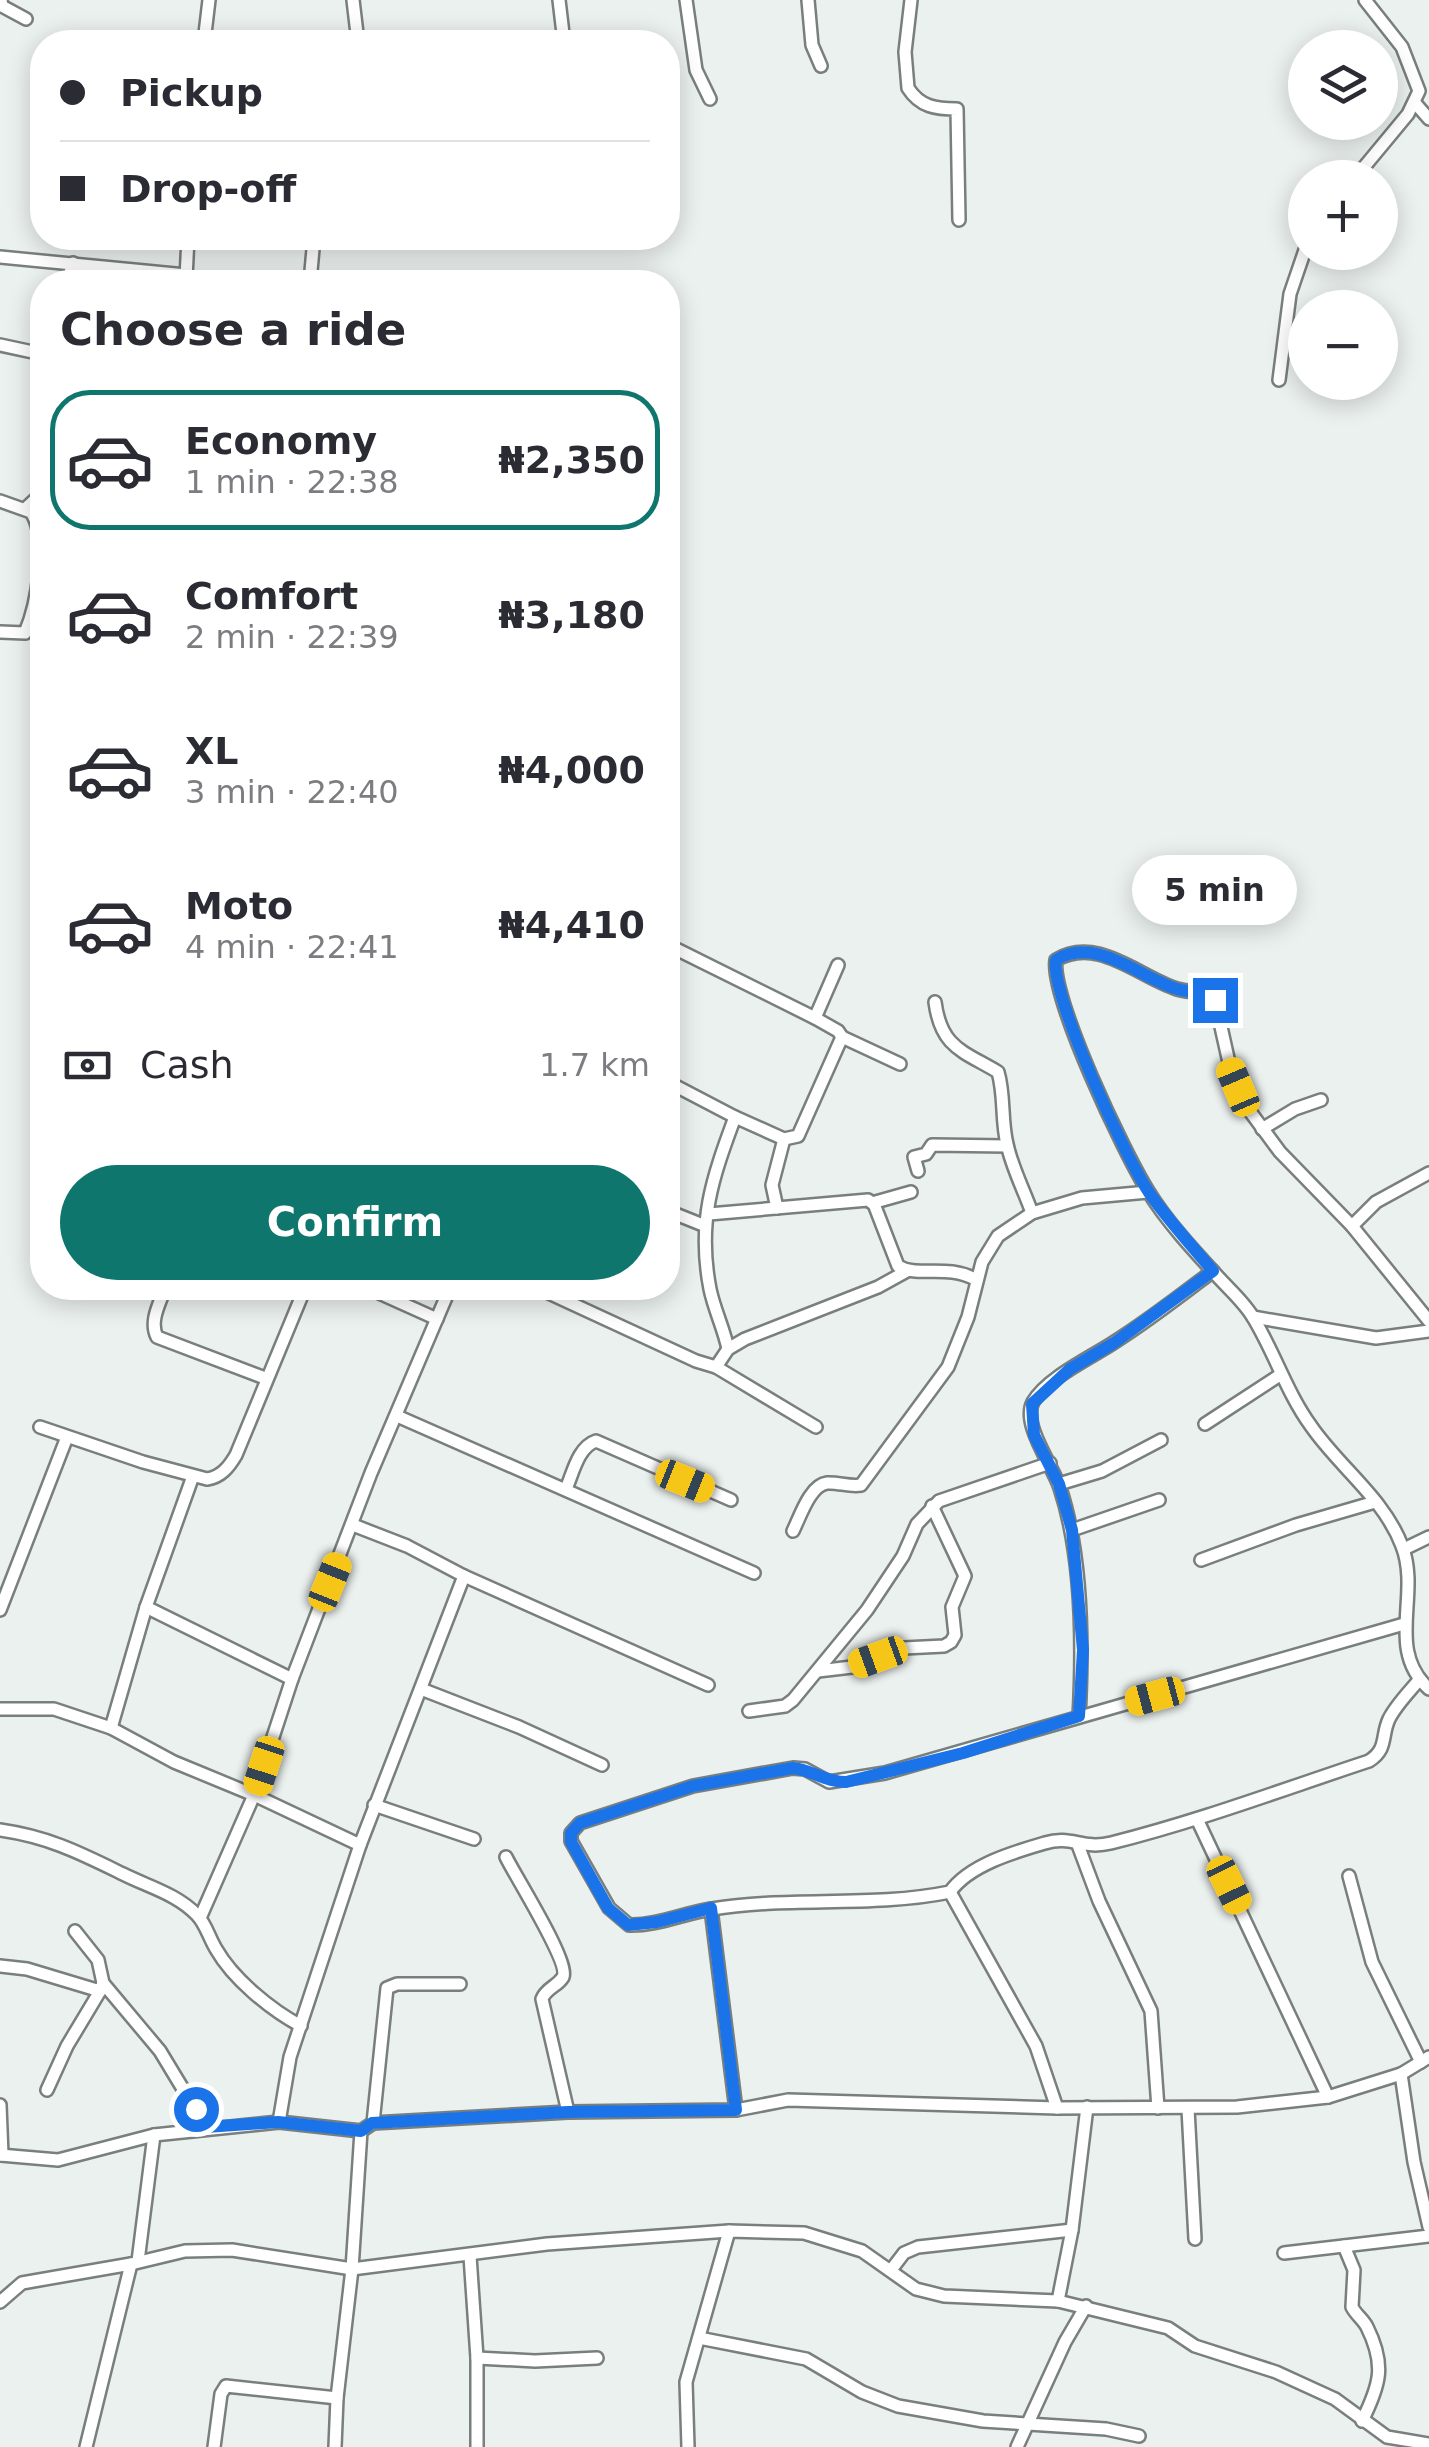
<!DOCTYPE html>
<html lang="en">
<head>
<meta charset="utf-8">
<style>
  :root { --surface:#fff; --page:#f7f7f7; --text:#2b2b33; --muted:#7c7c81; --line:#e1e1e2; --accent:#0f766e }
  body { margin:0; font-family:"DejaVu Sans",sans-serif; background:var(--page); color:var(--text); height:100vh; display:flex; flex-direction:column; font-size:38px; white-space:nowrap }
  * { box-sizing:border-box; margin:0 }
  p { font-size:32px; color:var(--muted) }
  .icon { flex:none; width:55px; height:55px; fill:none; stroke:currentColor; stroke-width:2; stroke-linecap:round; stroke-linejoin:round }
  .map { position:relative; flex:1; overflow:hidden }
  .sheet { position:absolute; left:30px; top:270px; width:650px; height:1030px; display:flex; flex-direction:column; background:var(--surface); border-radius:40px; box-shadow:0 5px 25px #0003 }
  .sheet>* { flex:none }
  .hud { position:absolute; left:30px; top:30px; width:650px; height:220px; border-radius:40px; box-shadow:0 5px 25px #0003; display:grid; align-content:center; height:220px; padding:0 30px; background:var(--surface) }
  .controls { position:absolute; left:1288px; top:30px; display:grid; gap:20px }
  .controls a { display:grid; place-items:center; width:110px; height:110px; border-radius:50%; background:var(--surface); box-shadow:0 5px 25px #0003; font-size:50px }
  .end { position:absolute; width:45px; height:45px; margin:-22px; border:12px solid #1a73e8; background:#fff; box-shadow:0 0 0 5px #fff }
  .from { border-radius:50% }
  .bubble { position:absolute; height:70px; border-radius:35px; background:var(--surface); box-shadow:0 5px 25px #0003; font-size:32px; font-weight:600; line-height:70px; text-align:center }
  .car { position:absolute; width:30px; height:60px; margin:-30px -15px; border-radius:12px; box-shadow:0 0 8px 2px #0007; background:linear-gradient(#f5c518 24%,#345 0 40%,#f5c518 0 76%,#345 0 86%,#f5c518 0) }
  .hud b { display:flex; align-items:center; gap:35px; height:95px; font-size:38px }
  .hud b+b { border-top:2px solid var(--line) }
  .hud i { width:25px; height:25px; background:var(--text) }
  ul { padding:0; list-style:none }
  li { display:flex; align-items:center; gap:30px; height:140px; margin:0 20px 15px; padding:0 10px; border:5px solid transparent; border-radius:40px }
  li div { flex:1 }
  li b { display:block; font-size:38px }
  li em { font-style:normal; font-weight:600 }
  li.on { border-color:var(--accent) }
  li>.icon { width:90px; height:90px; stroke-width:1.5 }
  h2 { padding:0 30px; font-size:45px; line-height:120px }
  .pay { display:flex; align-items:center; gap:25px; height:110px; padding:0 30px; font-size:38px }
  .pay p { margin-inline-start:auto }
  .cta { display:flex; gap:20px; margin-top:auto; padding:20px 30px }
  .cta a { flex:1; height:115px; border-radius:60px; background:var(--accent); color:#fff; font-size:40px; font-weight:600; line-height:115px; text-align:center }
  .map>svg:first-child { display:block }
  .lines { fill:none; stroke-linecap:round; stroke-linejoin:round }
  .street-casing { stroke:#797f7d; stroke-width:16 }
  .street { stroke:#fff; stroke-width:11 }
  .route { stroke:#1a73e8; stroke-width:12 }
</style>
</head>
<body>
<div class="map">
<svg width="1429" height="2447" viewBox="0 0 1429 2447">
  <rect width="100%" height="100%" fill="#ebf1ef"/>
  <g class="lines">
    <g class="street-casing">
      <g id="street">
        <polyline points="1,0 2,6 26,19"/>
        <polyline points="353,0 358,42"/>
        <polyline points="559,0 564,42"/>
        <polyline points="686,0 696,70 710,99"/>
        <polyline points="808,0 812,45 821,66"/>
        <path d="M911 0 905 52 908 88C920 107 936 109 957 109L959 220"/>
        <polyline points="204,42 209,0"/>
        <polyline points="1415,103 1429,119"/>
        <polyline points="1355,178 1408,114 1419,91 1402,47 1365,0"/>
        <polyline points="0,257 186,275"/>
        <polyline points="186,278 188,238"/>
        <polyline points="67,282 73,263"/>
        <polyline points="310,282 314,238"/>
        <polyline points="0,345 42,354"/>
        <polyline points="1279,380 1290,294 1305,250"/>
        <path d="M0 501 31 512C49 539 37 605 25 633L0 632"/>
        <polyline points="26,508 42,493"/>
        <path d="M668 945 815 1018 838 1031 842 1037 798 1136 784 1139 735 1117C712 1179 697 1222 710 1289 714 1309 724 1329 728 1349"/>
        <path d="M935 1002C941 1048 963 1051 998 1072 1005 1096 1001 1120 1007 1144 1012 1168 1024 1190 1032 1213"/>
        <polyline points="815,1018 838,965"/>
        <polyline points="842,1037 900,1064"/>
        <polyline points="668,1082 735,1117"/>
        <polyline points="1262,1129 1295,1109 1321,1100"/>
        <polyline points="918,1171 914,1157 926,1154 932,1145 1007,1146"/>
        <polyline points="872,1203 911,1192"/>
        <polyline points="777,1208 772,1185 784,1139"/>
        <polyline points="668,1211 703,1225"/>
        <path d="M709 1214 868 1200 874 1204 898 1266C918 1278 946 1263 977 1280"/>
        <polyline points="1352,1226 1376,1202 1429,1173"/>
        <path d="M165 1288C160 1303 149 1321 157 1337L265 1378"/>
        <polyline points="368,1288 437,1319"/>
        <polyline points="538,1288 696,1361 716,1367 728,1349 745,1339 878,1287 907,1271"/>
        <polyline points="1253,1317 1376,1338 1429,1331"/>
        <path d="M1429 1321 1352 1226 1280 1152 1246 1106 1230 1067 1215 1000C1204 991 1191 993 1177 989 1139 977 1097 935 1056 960 1050 997 1125 1155 1148 1191 1167 1222 1195 1252 1220 1279 1231 1291 1246 1304 1254 1319 1275 1354 1287 1393 1311 1426 1339 1467 1384 1498 1402 1546 1421 1595 1385 1649 1429 1689"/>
        <polyline points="716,1367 816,1427"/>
        <polyline points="397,1416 754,1573"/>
        <polyline points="1205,1424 1280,1375"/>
        <path d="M40 1427 143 1462 207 1479C221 1477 229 1467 236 1455L305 1288"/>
        <polyline points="193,1476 146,1607 292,1679"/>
        <polyline points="1059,1484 1102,1471 1161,1440"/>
        <path d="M566 1489C573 1473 578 1447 596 1441L731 1500"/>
        <polyline points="353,1525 407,1546 464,1576 708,1685"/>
        <polyline points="1072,1530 1159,1500"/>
        <path d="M793 1531C800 1517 810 1485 827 1483 838 1482 849 1487 861 1485L948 1367 968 1317 982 1262 998 1236 1032 1213 1082 1198 1148 1192"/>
        <polyline points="1404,1549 1429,1537"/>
        <polyline points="1201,1560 1296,1525 1375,1502"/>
        <polyline points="0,1610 67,1437"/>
        <path d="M1404 1624 885 1773 829 1782 805 1769 793 1768 693 1786 580 1823 571 1833V1841L609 1908 629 1925C657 1926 684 1913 712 1909 791 1896 871 1908 950 1892 969 1865 1014 1852 1045 1843 1072 1835 1082 1850 1111 1843 1199 1821 1284 1789 1369 1761 1388 1749 1381 1736 1389 1719 1396 1705 1409 1692 1419 1680"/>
        <polyline points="818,1671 852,1667 904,1648 944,1646 951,1642 955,1635 952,1607 965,1576 932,1506"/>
        <polyline points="421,1689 519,1727 602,1765"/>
        <polyline points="0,1709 54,1709 111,1728 174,1762 254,1795 360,1845"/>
        <polyline points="749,1711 785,1706 793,1700 867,1610 903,1556 917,1524 939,1501 1050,1463"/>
        <path d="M1079 1717C1083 1646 1082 1555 1060 1488 1053 1466 1021 1424 1033 1402 1047 1378 1090 1358 1113 1343 1148 1321 1180 1296 1213 1271"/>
        <polyline points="111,1728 146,1607"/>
        <polyline points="374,1805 474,1839"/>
        <polyline points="1197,1819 1328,2097"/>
        <path d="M0 1830C49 1837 80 1853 123 1874 149 1887 177 1894 197 1915 206 1924 209 1938 216 1949 233 1979 271 2010 301 2026"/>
        <polyline points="1078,1845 1099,1901 1151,2011 1158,2108"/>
        <path d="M506 1857C515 1876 570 1962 563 1977 558 1986 546 1988 542 1999L568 2112"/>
        <polyline points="1349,1876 1372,1962 1421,2062"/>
        <polyline points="950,1892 1036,2046 1057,2108"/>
        <polyline points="711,1909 736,2110"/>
        <polyline points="200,1918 254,1795 292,1679 371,1473 450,1288"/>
        <polyline points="75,1931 98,1960 103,1983 160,2051 206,2127"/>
        <polyline points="0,1966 27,1969 100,1991 103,1983"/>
        <polyline points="1401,2074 1414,2162 1429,2227"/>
        <polyline points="47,2090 67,2046 100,1991"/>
        <polyline points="0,2105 2,2155"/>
        <polyline points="1188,2109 1195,2239"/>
        <polyline points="279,2122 290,2057 360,1845 464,1576"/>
        <polyline points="373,2123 387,1988 397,1984 460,1984"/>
        <polyline points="0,2155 58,2160 154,2135 279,2122 361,2131 373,2123 568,2112 736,2110 788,2100 1057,2108 1237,2107 1328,2097 1401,2074 1429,2057"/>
        <path d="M1344 2246 1354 2270 1352 2307C1356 2315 1363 2319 1367 2327 1386 2365 1380 2385 1362 2421"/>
        <polyline points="1284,2253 1429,2236"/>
        <polyline points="470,2256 477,2358 477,2447"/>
        <polyline points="138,2261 154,2135"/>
        <polyline points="891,2270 904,2253 918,2247 1072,2230"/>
        <polyline points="1058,2301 1072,2230 1087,2107"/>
        <polyline points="0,2302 22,2283 131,2264 185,2251 232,2250 352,2269 547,2244 729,2231 804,2233 862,2251 916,2289 944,2296 1058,2301 1168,2328 1195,2346 1276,2372 1335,2399 1387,2437 1429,2444"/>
        <polyline points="699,2338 806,2359 862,2392 898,2406 983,2421 1106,2429 1139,2436"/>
        <polyline points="477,2358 535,2361 597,2358"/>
        <polyline points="86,2447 131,2264"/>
        <polyline points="214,2447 221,2394 226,2386 337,2398 352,2269 361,2131"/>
        <polyline points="335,2447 337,2398"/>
        <polyline points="688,2447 686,2382 729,2231"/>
        <polyline points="1017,2447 1065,2342 1086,2306"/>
      </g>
    </g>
    <use href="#street" class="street"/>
  </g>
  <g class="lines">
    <path class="route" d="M196 2109 206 2127 278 2122 361 2131 372 2123 568 2112 736 2110 711 1908 657 1922 628 1925 608 1908 571 1842V1833L580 1823 693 1786 793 1768C812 1770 825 1782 846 1782L963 1753 1079 1716 1083 1650 1072 1530 1059 1484 1034 1435 1032 1404 1070 1369 1114 1343 1213 1271C1192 1246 1169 1221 1150 1194 1127 1161 1050 995 1056 960 1096 935 1140 978 1177 989 1191 993 1204 991 1215 1000"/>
  </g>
</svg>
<div class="controls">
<a><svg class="icon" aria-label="layers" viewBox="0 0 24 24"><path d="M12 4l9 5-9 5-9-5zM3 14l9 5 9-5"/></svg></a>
<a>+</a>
<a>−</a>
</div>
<i class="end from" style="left:196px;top:2109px"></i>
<i class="end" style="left:1215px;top:1000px"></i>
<div class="bubble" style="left:1132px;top:855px;width:165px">5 min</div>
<i class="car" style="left:1238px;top:1087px;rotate:337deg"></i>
<i class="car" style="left:685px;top:1481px;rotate:112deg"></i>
<i class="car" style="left:330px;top:1582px;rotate:22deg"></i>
<i class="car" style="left:878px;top:1657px;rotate:250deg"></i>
<i class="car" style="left:1155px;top:1696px;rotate:255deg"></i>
<i class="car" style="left:264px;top:1766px;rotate:198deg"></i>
<i class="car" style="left:1229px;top:1885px;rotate:154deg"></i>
<div class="hud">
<b><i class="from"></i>Pickup</b>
<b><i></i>Drop-off</b>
</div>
<section class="sheet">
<h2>Choose a ride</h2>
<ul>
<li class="on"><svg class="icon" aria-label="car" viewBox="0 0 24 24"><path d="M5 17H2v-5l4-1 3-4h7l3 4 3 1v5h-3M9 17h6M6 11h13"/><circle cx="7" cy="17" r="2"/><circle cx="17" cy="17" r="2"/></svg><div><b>Economy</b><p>1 min · 22:38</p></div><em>₦2,350</em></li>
<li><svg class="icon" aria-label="car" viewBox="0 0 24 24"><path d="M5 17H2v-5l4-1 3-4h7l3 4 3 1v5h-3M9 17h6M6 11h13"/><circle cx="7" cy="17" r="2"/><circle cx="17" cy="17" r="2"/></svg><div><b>Comfort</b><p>2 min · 22:39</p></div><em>₦3,180</em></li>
<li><svg class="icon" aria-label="car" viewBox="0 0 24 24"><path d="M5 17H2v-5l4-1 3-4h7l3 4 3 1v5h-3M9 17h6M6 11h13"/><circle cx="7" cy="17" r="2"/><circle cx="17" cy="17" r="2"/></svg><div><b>XL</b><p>3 min · 22:40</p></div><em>₦4,000</em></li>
<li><svg class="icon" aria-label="car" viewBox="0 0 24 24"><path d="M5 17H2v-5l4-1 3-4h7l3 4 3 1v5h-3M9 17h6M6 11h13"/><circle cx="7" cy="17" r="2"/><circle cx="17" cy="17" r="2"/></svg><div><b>Moto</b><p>4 min · 22:41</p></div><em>₦4,410</em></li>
</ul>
<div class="pay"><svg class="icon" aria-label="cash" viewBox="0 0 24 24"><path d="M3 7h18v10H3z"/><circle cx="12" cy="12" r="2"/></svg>Cash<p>1.7 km</p></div>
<div class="cta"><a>Confirm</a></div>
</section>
</div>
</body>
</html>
